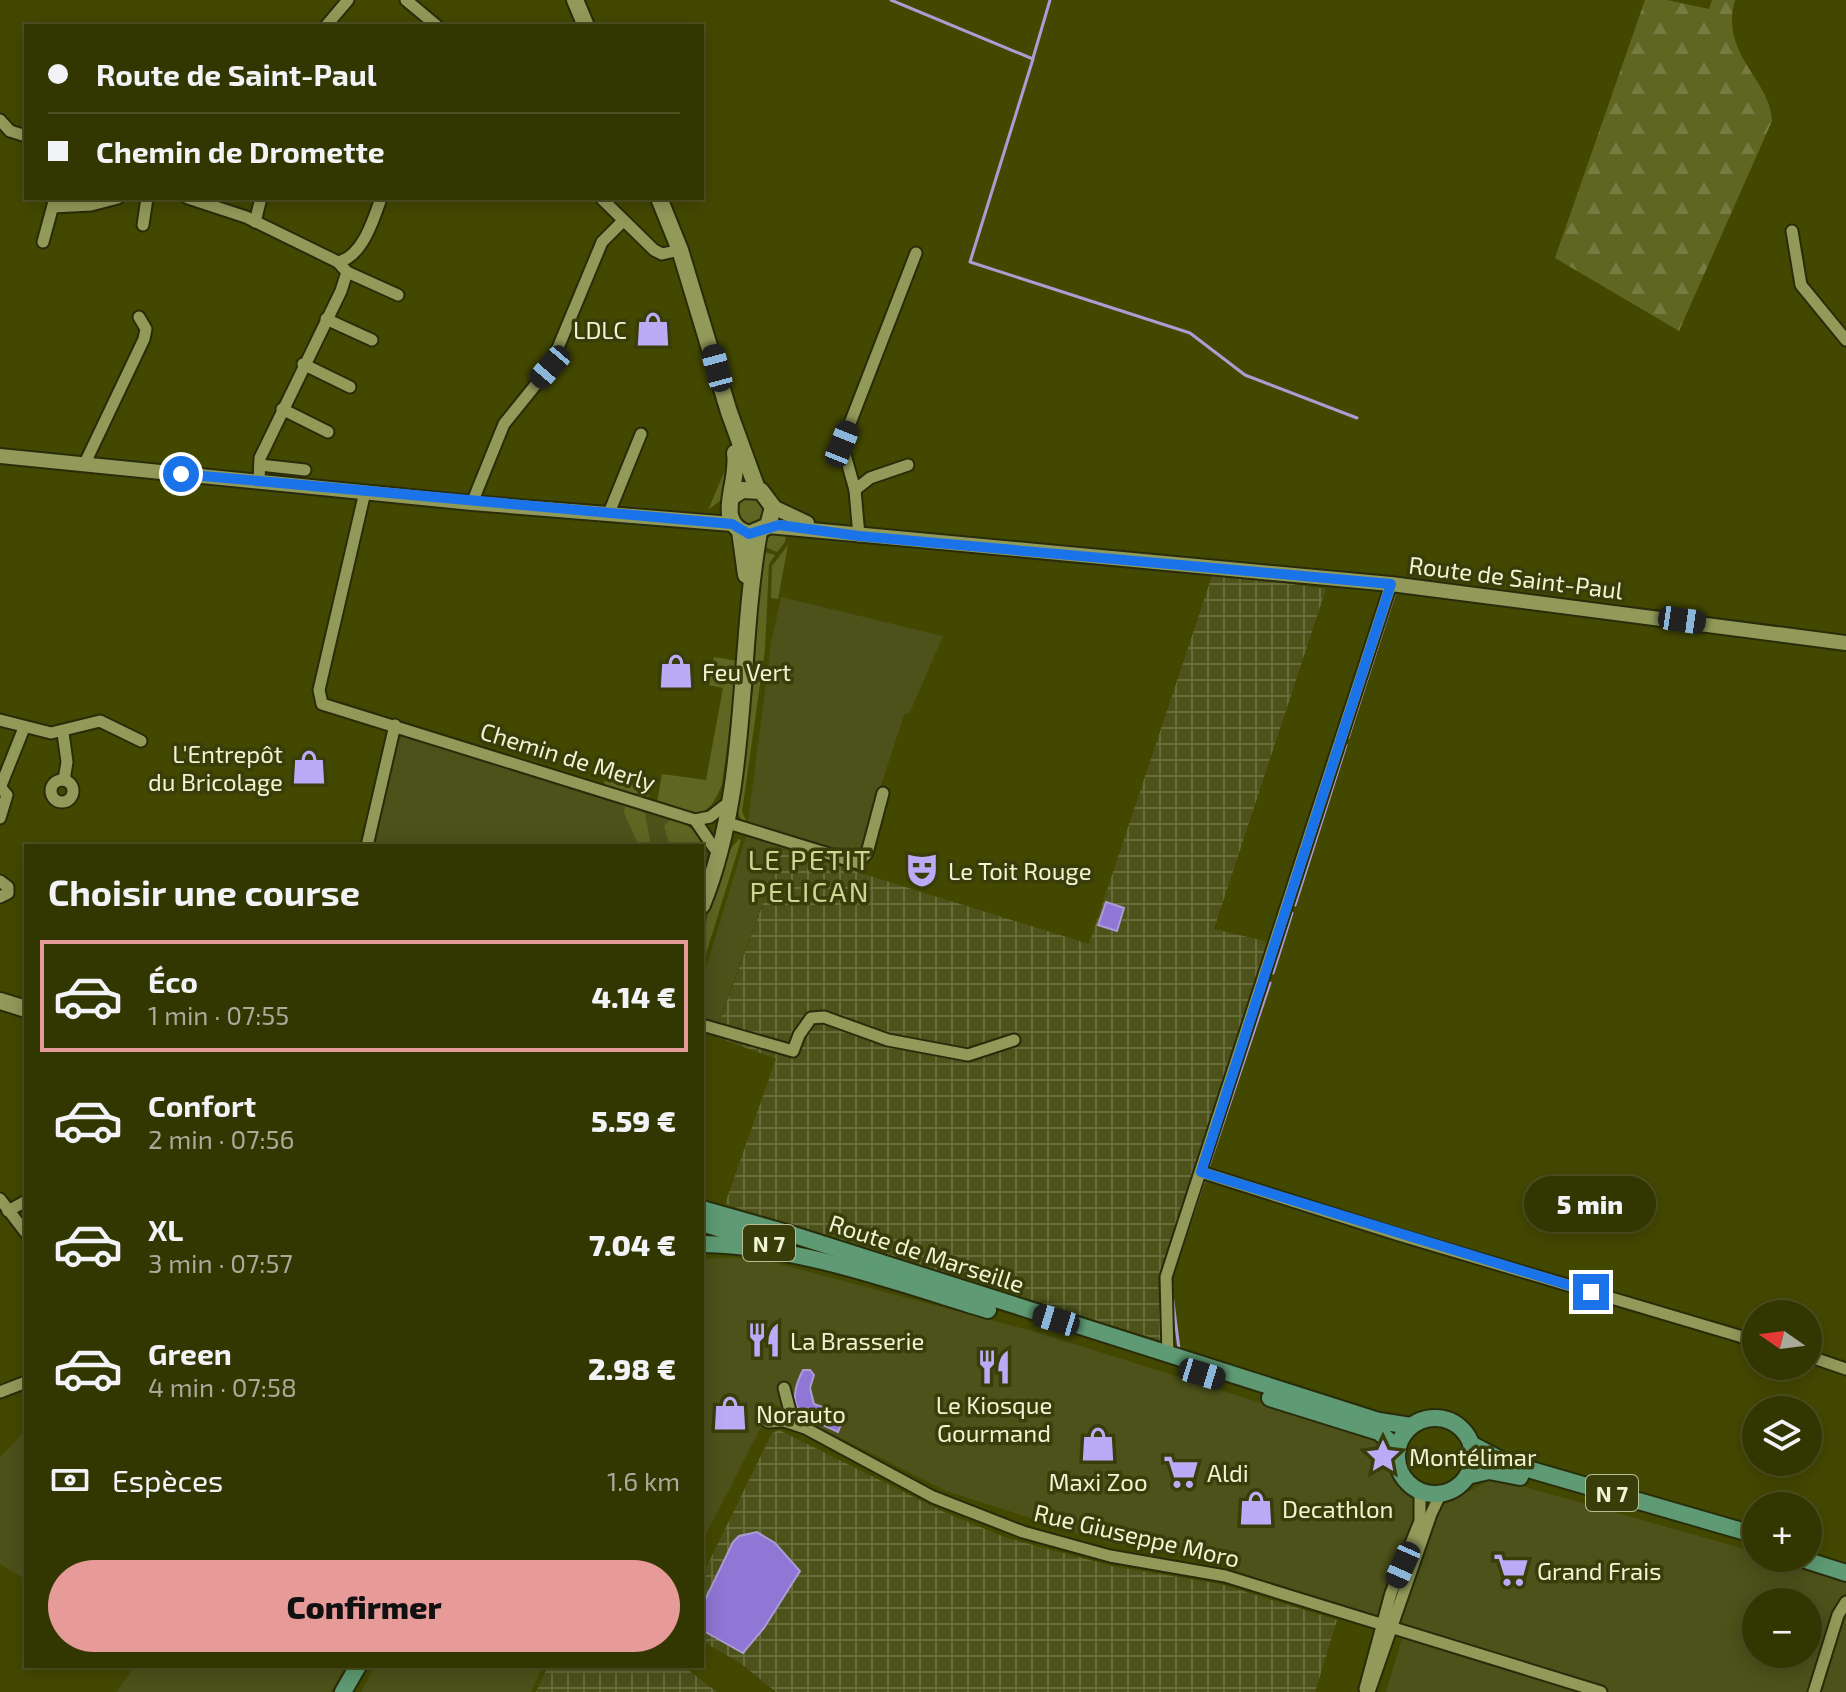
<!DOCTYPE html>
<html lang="fr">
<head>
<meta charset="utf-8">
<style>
  :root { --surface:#323600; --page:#3a3e0a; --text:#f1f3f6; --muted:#a8ab99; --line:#4d5022; --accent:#e69b98 }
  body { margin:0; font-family:"Exo 2",sans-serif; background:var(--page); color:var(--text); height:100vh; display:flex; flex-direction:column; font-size:30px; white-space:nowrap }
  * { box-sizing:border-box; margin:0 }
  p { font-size:26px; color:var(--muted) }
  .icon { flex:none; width:44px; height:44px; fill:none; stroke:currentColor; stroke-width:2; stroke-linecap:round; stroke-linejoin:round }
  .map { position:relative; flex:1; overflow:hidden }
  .side { position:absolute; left:24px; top:844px; width:680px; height:824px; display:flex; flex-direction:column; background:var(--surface); border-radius:0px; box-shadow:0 4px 20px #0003,0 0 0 2px var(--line) }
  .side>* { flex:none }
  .banner { position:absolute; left:24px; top:24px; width:680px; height:176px; border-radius:0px; box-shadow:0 4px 20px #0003,0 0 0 2px var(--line); display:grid; align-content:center; height:176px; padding:0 24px; background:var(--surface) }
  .needle { width:52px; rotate:284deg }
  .tools { position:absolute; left:1742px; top:1300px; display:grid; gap:16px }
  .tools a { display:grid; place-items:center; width:80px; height:80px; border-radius:50%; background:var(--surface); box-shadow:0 4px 20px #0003,0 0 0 2px var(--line); font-size:40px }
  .end { position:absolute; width:36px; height:36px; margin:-18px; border:10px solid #1a73e8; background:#fff; box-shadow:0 0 0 4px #fff }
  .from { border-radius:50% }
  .bubble { position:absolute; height:56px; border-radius:28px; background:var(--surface); box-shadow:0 4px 20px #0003,0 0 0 2px var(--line); font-size:26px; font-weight:800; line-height:56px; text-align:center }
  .car { position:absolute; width:24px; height:48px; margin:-24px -12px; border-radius:10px; box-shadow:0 0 6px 2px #0007; background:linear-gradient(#222 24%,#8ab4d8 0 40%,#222 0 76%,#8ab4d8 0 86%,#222 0) }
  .banner b { display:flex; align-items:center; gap:28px; height:76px; font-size:30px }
  .banner b+b { border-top:2px solid var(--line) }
  .banner i { width:20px; height:20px; background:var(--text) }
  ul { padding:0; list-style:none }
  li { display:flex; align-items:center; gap:24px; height:112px; margin:0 16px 12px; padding:0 8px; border:4px solid transparent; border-radius:0px }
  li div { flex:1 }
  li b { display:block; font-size:30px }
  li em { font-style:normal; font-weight:800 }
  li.current { border-color:var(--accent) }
  li>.icon { width:72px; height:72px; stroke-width:1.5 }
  h2 { padding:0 24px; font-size:36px; line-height:96px }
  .pay { display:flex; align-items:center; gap:20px; height:88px; padding:0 24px; font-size:30px }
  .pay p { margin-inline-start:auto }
  .action { display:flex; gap:16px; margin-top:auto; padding:16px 24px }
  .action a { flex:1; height:92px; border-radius:48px; background:var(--accent); color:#111; font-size:32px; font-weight:800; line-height:92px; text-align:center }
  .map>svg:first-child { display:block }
  .built { fill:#4c521a; fill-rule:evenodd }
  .industrial { fill:url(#industrial-grid) }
  .grass { fill:#5f6622 }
  .forest { fill:url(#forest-firs) }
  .water { fill:#9076d5; stroke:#ac9cd4; stroke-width:2 }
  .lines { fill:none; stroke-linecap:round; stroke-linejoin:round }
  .stream { stroke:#ac9cd4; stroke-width:3 }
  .minor-casing { stroke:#292c0a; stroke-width:15 }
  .tertiary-casing { stroke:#292c0a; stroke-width:18 }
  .secondary-casing { stroke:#292c0a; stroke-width:20 }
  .primary-casing { stroke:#292c0a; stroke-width:20 }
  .minor { stroke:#929a5a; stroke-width:11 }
  .tertiary { stroke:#929a5a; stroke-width:14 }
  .secondary { stroke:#929a5a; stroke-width:16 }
  .primary { stroke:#5e9b74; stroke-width:16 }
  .route { stroke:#1a73e8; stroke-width:10 }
  .labels { text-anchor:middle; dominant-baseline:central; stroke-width:7; stroke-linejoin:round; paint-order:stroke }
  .shield { fill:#383d0a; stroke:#b8bd97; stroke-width:2 }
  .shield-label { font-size:22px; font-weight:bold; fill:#eff4d3 }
  .poi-label { font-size:24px; fill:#eff4d3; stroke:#383d0a; text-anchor:start }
  .street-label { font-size:24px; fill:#eff4d3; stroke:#383d0a }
  .quarter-label { font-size:28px; letter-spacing:2px; fill:#cdd593; stroke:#383d0a }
</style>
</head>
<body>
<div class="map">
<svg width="1846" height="1692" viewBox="0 0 1846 1692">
  <defs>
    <pattern id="industrial-grid" width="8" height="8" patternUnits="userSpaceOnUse" patternTransform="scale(2)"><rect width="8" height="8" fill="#4c521a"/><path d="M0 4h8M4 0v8" fill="none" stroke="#666c3a"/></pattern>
    <pattern id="forest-firs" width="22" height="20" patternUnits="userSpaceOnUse" patternTransform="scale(2)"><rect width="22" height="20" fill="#5f6622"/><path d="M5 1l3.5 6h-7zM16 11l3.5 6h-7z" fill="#767c41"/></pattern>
  </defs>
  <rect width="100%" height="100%" fill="#434800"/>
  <g class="built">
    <polygon points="781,597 943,636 910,712 904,715 860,850 845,855 783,848 718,1023 702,1018 702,981 746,837 771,644"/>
    <polygon points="407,734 684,823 694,831 699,846 371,846 396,741"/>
    <path d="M729 1258 768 1261 1043 1334 1375 1439 1403 1492 1446 1504 1493 1478 1756 1552V1558H1777L1846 1579V1692H1386L1403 1635 1196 1555 1108 1543 946 1491 773 1404 702 1542V1259ZM1756 1602H1808V1654H1756Z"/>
    <polygon points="26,1430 26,1580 0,1564 0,1457"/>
    <polygon points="135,1666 346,1666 331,1692 116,1692"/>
    <polygon points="375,1666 543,1666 531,1692 361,1692"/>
  </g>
  <g class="industrial">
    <polygon points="1213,573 1326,589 1214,929 1269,942 1158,1279 1162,1341 725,1204 776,1059 714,1036 783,849 1089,944"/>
    <polygon points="779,1430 946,1513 1007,1538 1112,1566 1220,1584 1337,1620 1315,1692 776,1692 740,1663 702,1641 702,1576 772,1433"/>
    <polygon points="548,1666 683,1666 717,1692 536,1692"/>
  </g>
  <g class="grass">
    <polygon points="729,461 726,496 708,510"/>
    <circle cx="750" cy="511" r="14"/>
    <polygon points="787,529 785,542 777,552 763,546 772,532"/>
    <polygon points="788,545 778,599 771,598 772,566"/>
    <polygon points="761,551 775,555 769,564 765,649 742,812 746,820 742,821 736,808 754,683"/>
    <path d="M714 657 738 661 722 785C716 797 712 810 698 813L657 802 662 774 706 780 723 688 709 685Z"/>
    <polygon points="605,777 651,788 648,797 604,786"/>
    <polygon points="625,805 645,813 651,846 639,846 624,813"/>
    <path d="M671 819C702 829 711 843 702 874V846H670L664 826Z"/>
    <path d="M739 839 741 840 702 967C702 932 714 863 739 839Z"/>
  </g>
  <path class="forest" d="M1645 0H1667L1709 9 1712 0H1735C1719 54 1771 80 1772 121L1679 331 1555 258Z"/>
  <g class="water">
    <polygon points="1106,902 1124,908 1117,931 1098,925"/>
    <path d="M803 1370H810L814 1375 810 1388 814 1404 845 1415 838 1432C804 1416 782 1411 803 1370Z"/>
    <polygon points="757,1532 775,1543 800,1571 764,1628 743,1653 702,1630 702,1606 733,1542 739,1536"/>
  </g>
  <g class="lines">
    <g class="stream">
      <polyline points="891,0 1033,59 970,262 1190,333 1245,375 1357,418"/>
      <polyline points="1033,58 1050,0"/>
      <polyline points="1348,738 1394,595"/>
      <polyline points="1295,905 1346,745"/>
      <polyline points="1273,973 1292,913"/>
      <polyline points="1208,1168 1270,983"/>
      <polyline points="1171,1279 1204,1180"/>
      <polyline points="1172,1294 1179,1349"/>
    </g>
    <g class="minor-casing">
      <g id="minor">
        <polyline points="406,0 437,26"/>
        <polyline points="326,26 348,0"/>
        <polyline points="0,120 10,131 26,136"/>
        <polyline points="188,198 246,217 338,262 347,272 341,291 260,458 259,480"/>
        <polyline points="601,198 654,250 662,254 680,250"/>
        <polyline points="53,207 91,205 118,198"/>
        <polyline points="255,222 261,198"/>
        <polyline points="143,225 147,198"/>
        <polyline points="1792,231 1801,285 1846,340"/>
        <polyline points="43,242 55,198"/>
        <path d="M338 262C362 257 374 219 381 198"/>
        <polyline points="347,272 398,295"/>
        <polyline points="326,319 372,340"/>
        <polyline points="303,364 350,387"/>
        <polyline points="282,409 328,432"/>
        <polyline points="85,463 144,339 146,329 139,317"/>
        <polyline points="260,465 305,470"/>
        <polyline points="855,490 870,478 908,465"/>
        <polyline points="365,492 319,690 322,704 695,820 714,848"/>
        <polyline points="472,503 504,424 550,367 602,242 623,221"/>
        <polyline points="609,513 641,434"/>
        <polyline points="859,536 855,490 842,444 916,253"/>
        <polyline points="0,720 51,733 100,721 141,741"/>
        <polyline points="63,733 67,762 64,780"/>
        <circle cx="62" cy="791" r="11"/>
        <polyline points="0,788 24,728"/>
        <polyline points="0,818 7,795 1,788"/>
        <polyline points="695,820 710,817 724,806"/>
        <polyline points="728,823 858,863 867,853 883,793"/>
        <polyline points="367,846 395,725"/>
        <polyline points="0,881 8,887 8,893 0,897"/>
        <polyline points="702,1025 793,1051 799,1035 811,1018 824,1017 888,1040 968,1055 1014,1040"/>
        <polyline points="1201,1172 1399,1235 1756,1341"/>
        <polyline points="0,1199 26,1233"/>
        <polyline points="8,1211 26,1201"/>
        <polyline points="1168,1355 1166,1277 1391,584"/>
        <polyline points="1808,1356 1846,1369"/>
        <polyline points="784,1388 790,1411 802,1425"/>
        <polyline points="0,1392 26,1382"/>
        <polyline points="768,1422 784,1421 805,1428 933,1497 1023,1532 1110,1556 1225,1576 1601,1692"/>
        <polyline points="1365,1689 1391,1593 1420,1521 1420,1491"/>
        <polyline points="1369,1692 1431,1514 1441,1493"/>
        <polyline points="1814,1692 1838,1615 1846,1602"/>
      </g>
    </g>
    <g class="tertiary-casing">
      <g id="tertiary">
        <polyline points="0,456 472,503 732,524"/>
        <polyline points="773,507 807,523"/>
        <polyline points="768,526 1391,584 1846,643"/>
      </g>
    </g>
    <g class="secondary-casing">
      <g id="secondary">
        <polyline points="575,0 586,26"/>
        <polyline points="659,198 680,250 729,412 757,489"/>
        <path d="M733 496 742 490 761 491 773 507 768 526 749 534C712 523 740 484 735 453"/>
        <polyline points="740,531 746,575"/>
        <path d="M702 905C750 786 737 656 759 532"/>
        <polyline points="0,1001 26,1009"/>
      </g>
    </g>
    <g class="primary-casing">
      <g id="primary">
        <polyline points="702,1209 794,1235 1379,1421 1411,1426"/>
        <polyline points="702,1223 769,1244"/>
        <path d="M702 1244C796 1245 899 1283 988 1310"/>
        <polyline points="1270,1398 1379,1432 1398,1449"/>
        <circle cx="1435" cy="1456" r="38"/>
        <polyline points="1471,1444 1507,1463 1756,1535"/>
        <polyline points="1467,1476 1489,1471 1520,1477"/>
        <polyline points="1799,1558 1846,1573"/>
        <polyline points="343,1692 358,1666"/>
      </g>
    </g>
    <use href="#minor" class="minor"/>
    <use href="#tertiary" class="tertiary"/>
    <use href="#secondary" class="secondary"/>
    <use href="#primary" class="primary"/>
  </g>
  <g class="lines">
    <polyline class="route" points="181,474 732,524 749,534 779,525 859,536 1391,584 1201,1172 1591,1292"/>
  </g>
  <defs>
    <g id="shop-bare" transform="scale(2.76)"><path d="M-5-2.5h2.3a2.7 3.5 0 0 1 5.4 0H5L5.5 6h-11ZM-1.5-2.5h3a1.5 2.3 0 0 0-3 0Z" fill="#bbaaf6" stroke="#383d0a" stroke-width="2.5" paint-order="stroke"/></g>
    <g id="theatre-bare" transform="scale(2.76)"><path d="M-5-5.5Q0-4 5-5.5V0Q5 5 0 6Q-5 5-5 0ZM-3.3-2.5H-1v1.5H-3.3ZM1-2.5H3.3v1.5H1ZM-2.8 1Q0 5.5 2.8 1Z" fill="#bbaaf6" stroke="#383d0a" stroke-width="2.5" paint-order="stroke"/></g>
    <g id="restaurant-bare" transform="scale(2.76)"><path d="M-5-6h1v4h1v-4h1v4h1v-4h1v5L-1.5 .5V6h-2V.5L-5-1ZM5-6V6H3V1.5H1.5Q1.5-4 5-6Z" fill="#bbaaf6" stroke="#383d0a" stroke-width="2.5" paint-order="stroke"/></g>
    <g id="sight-bare" transform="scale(2.76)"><path d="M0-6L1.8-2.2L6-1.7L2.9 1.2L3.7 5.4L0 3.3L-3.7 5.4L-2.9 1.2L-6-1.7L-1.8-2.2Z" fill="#bbaaf6" stroke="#383d0a" stroke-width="2.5" paint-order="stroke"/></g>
    <g id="supermarket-bare" transform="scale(2.76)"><path d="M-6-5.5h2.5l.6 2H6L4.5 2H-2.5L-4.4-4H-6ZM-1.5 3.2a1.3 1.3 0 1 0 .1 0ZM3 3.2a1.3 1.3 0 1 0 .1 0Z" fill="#bbaaf6" stroke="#383d0a" stroke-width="2.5" paint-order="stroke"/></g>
  </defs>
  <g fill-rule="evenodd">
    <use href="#shop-bare" x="653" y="329"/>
    <use href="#shop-bare" x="676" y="671"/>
    <use href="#shop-bare" x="309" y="767"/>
    <use href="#theatre-bare" x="922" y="870"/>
    <use href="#restaurant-bare" x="764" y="1340"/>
    <use href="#restaurant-bare" x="994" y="1367"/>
    <use href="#shop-bare" x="730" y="1413"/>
    <use href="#shop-bare" x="1098" y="1444"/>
    <use href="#sight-bare" x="1383" y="1456"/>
    <use href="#supermarket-bare" x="1181" y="1472"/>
    <use href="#shop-bare" x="1256" y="1508"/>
    <use href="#supermarket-bare" x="1511" y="1570"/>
  </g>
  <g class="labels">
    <g class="shield">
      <rect x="743" y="1225" width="52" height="36" rx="6"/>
      <rect x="1586" y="1475" width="52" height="36" rx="6"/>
    </g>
    <g class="shield-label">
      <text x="769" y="1243">N 7</text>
      <text x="1612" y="1493">N 7</text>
    </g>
    <g class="poi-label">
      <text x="627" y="329" text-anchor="end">LDLC</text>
      <text x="702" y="671">Feu Vert</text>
      <text x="283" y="753" text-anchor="end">L'Entrepôt<tspan x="283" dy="28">du Bricolage</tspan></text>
      <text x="948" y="870">Le Toit Rouge</text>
      <text x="790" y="1340">La Brasserie</text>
      <text x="994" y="1404" text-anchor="middle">Le Kiosque<tspan x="994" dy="28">Gourmand</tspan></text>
      <text x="756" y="1413">Norauto</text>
      <text x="1409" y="1456">Montélimar</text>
      <text x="1207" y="1472">Aldi</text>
      <text x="1098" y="1481" text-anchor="middle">Maxi Zoo</text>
      <text x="1282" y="1508">Decathlon</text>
      <text x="1537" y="1570">Grand Frais</text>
    </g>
    <g class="street-label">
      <text transform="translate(1516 577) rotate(7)">Route de Saint-Paul</text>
      <text transform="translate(568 756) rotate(17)">Chemin de Merly</text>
      <text transform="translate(927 1253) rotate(18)">Route de Marseille</text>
      <text transform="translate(1137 1535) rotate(13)">Rue Giuseppe Moro</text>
    </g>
    <g class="quarter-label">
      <text x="810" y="859">LE PETIT<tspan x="810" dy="32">PELICAN</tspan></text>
    </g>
  </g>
</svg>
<div class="tools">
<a><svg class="needle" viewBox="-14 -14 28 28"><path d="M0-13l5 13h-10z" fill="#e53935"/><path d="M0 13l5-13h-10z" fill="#a8ab99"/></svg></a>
<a><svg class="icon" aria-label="layers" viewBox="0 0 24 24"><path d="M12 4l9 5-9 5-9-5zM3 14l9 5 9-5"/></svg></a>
<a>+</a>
<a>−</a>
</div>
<i class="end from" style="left:181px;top:474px"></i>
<i class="end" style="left:1591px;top:1292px"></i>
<div class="bubble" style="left:1524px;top:1176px;width:132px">5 min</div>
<i class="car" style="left:550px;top:367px;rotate:221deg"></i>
<i class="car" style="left:717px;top:368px;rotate:345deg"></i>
<i class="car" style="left:842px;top:444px;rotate:22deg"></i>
<i class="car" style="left:1682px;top:620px;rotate:98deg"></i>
<i class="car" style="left:1056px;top:1320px;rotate:287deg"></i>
<i class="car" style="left:1202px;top:1374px;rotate:107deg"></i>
<i class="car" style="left:1403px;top:1565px;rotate:204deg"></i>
<div class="banner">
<b><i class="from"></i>Route de Saint-Paul</b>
<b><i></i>Chemin de Dromette</b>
</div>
<section class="side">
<h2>Choisir une course</h2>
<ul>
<li class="current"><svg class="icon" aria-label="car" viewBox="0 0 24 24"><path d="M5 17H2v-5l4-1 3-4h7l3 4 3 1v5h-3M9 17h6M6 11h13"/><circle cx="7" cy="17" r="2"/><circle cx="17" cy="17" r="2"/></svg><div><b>Éco</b><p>1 min · 07:55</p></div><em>4.14 €</em></li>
<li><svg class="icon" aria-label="car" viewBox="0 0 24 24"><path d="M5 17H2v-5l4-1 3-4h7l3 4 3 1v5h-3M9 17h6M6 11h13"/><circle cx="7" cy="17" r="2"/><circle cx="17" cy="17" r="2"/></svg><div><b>Confort</b><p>2 min · 07:56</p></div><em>5.59 €</em></li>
<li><svg class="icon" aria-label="car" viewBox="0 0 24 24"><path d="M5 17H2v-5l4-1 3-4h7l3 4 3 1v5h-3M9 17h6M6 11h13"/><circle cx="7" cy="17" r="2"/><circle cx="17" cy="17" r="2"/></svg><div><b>XL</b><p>3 min · 07:57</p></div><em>7.04 €</em></li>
<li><svg class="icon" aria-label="car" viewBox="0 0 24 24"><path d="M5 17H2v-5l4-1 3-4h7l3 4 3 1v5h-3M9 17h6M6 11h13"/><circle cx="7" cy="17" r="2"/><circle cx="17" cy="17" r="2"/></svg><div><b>Green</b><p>4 min · 07:58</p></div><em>2.98 €</em></li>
</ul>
<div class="pay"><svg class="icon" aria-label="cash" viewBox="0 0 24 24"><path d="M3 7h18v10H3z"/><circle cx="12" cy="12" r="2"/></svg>Espèces<p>1.6 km</p></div>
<div class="action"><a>Confirmer</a></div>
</section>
</div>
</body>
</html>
